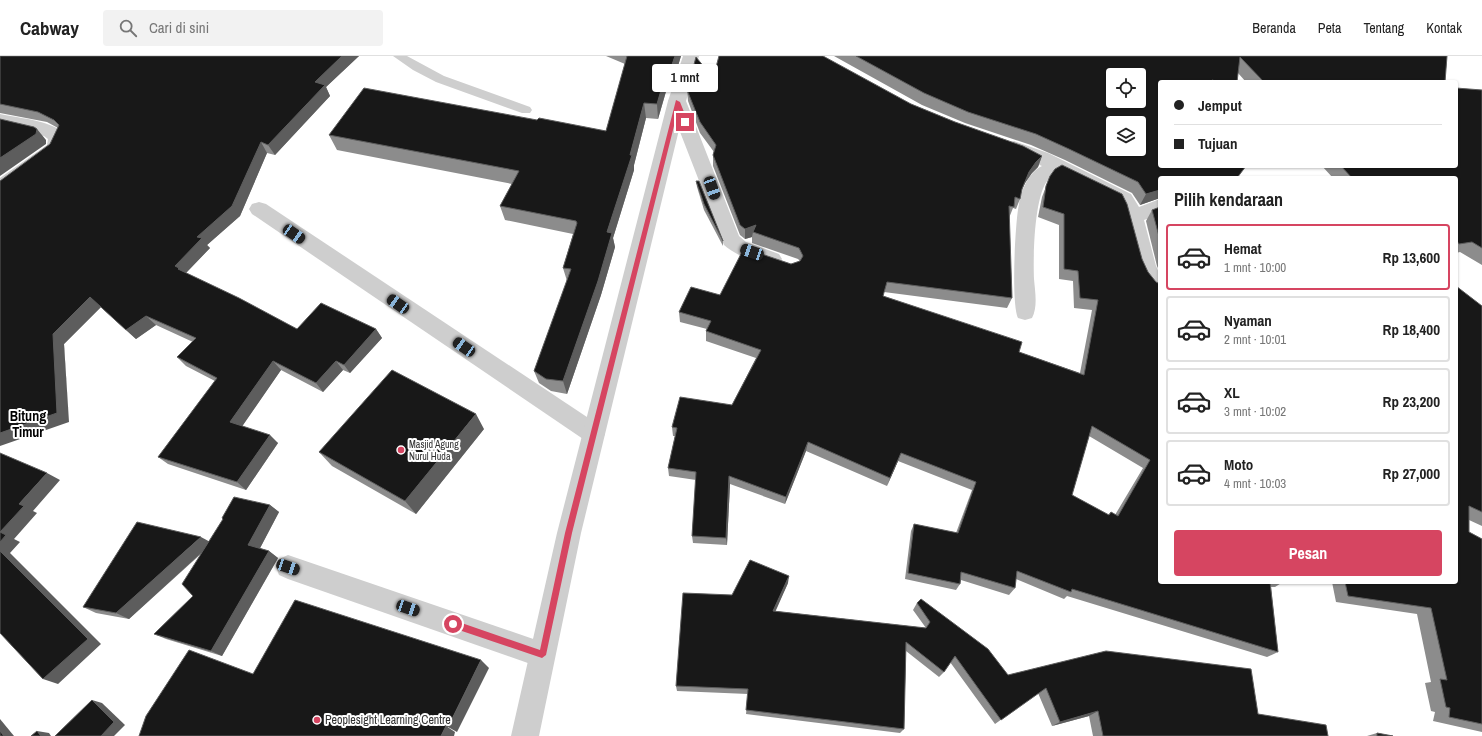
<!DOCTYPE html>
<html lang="id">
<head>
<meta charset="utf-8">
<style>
  :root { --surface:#fff; --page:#f2f2f2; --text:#222; --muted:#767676; --line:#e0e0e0; --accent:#d64561 }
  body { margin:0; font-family:"Archivo Narrow",sans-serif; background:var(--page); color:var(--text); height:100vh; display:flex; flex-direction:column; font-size:15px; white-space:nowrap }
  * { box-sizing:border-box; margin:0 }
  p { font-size:13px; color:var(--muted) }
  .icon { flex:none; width:22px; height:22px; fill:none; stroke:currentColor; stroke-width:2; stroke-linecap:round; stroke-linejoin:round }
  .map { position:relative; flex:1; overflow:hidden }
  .side { position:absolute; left:1158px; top:120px; width:300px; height:408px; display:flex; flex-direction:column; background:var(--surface); border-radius:4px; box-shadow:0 1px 3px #0004 }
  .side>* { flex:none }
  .hud { position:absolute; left:1158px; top:24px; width:300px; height:88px; border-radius:4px; box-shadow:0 1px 3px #0004; display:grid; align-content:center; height:88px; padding:0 16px; background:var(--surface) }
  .controls { position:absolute; left:1106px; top:12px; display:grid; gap:8px }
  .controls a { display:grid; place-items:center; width:40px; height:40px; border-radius:4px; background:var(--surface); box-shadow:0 1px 3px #0004; font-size:20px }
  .end { position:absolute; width:18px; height:18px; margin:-9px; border:5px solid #d64561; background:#fff; box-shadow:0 0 0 2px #fff }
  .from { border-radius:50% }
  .bubble { position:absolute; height:28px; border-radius:4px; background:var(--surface); box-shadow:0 1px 3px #0004; font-size:13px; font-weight:800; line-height:28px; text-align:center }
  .car { position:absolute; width:12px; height:24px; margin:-12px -6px; border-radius:5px; box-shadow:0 0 3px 1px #0007; background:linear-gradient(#222 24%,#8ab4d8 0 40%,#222 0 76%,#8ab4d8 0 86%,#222 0) }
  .hud b { display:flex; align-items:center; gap:14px; height:38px; font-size:15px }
  .hud b+b { border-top:1px solid var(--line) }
  .hud i { width:10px; height:10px; background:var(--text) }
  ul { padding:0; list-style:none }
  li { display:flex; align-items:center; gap:12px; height:66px; margin:0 8px 6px; padding:0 8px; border:2px solid var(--line); border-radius:4px }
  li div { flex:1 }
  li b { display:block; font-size:15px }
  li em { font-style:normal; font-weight:800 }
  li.on { border-color:var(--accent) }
  li>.icon { width:36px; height:36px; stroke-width:1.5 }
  h2 { padding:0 16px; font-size:18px; line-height:48px }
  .primary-button { display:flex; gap:8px; margin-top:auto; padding:8px 16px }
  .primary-button a { flex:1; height:46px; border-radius:4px; background:var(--accent); color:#fff; font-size:16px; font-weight:800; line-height:46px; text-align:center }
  header { display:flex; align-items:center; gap:24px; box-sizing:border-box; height:56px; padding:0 20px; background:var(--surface); border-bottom:1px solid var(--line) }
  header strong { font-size:19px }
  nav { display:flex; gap:22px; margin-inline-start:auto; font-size:14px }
  .search { width:280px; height:36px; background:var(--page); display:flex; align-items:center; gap:10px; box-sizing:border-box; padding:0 14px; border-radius:4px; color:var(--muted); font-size:15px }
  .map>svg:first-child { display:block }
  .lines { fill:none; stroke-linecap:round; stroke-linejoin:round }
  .service { fill:#cecece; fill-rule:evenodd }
  .minor { fill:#cecece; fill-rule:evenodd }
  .tertiary { fill:#cecece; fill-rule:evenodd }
  .wall { fill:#8c8c8c; fill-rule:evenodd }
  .shaded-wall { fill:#5d5d5d }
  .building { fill:#181818; stroke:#5d5d5d; fill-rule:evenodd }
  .route { fill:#d64561 }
  .poi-dot { fill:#d64561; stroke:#fff; stroke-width:1.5 }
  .labels { text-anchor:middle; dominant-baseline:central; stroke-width:4; stroke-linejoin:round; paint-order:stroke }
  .poi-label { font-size:10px; fill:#313131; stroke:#fff; text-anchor:start }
  .near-poi-label { font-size:12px; fill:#313131; stroke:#fff; text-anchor:start }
  .district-label { font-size:14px; font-weight:bold; fill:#000; stroke:#fff }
</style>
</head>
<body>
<header>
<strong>Cabway</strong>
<div class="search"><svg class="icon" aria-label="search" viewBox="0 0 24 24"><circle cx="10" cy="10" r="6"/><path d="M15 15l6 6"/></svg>Cari di sini</div>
<nav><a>Beranda</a><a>Peta</a><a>Tentang</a><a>Kontak</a></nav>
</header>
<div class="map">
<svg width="1482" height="680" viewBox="0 0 1482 680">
  <rect width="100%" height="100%" fill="#fff"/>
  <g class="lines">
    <polygon class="service" points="393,0 407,0 444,20 530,51 532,54 530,57 522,57 436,26 413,14"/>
    <g class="minor">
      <path d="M677 39 683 41 686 45 739 180 746 186 779 198 782 203 779 208C765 213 735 199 724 189L668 45 671 41Z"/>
      <path d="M0 58C18 62 58 65 67 81L59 97 7 136 0 138V122L47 89 48 83 44 80 0 70Z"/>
      <path d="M1014 85 1048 97 1131 138 1139 151 1160 143V158L1144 164 1156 210 1160 219V241C1128 230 1135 172 1117 148L1058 118C1055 120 1050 121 1048 124 1034 140 1033 201 1034 223 1035 235 1038 251 1032 262L1025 264 1018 262C1011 248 1015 166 1019 148 1021 134 1029 116 1042 110L1008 95 1005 91 1008 87Z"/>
      <polygon points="259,146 266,148 602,371 605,378 602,385 594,388 586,385 252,158 249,153 252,148"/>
      <polygon points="288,499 542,586 551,590 555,599 551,608 542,612 288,523 279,519 276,511 279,503"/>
    </g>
    <polygon class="tertiary" points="683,0 699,0 686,45 581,477 539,680 511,680 557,477 668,45"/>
  </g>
  <g class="wall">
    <polygon points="0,0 359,0 326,31 330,40 275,99 267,97 240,160 207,189 210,192 186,217 297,273 376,273 382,282 350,317 343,314 323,336 281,314 242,370 278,387 246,434 168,408 158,401 215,325 186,310 177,301 193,286 156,269 136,283 101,251 64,288 69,366 50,88 58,72 47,66 0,57"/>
    <polygon points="606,0 681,0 670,36 667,32 658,63 646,62 634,109 634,114 613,182 615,191 601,239 567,338 551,335 539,327 534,315 567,225 563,212 573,178 505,164 500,150 512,128 337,94 329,79 537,64 606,75 625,8"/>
    <polygon points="834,0 1447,0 1445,26 1246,26 1238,17 1237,26 1160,26 1160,142 1140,149 1132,137 1065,104 1031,89 965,67 922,49"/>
    <path d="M713 22 911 48 955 66 1042 100 1038 111 1032 117 1025 127 1022 133 1020 143 1016 153 1013 152 1009 162 1012 242 1007 252 884 236 883 240 1019 296 1080 317 1092 254 1074 252 1073 225 1059 223V169L1038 161 1042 141 1050 120 1122 138 1159 472 1160 526H1283L1275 531H1271L1278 596 1267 601 1067 540 1064 543 1016 523 1015 532 1009 539 961 524 960 528 956 534 905 523 911 475 914 468 956 477 972 434 898 405 887 430 806 395 785 448 730 428 727 489 693 487 692 480 696 424 669 420 668 412 675 380H673L672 371 732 349 756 302 706 285V275L707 273 680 266 679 256 800 205 798 203 752 187V181L745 183 740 179 713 110V99L714 96 700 77 688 45 687 34ZM1089 380 1143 412 1115 459 1111 456 1108 459 1072 439Z"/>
    <polygon points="1482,34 1482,209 1460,196 1456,197 1456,122 1333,122 1322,110 1456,110"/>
    <polygon points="696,125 723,185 723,190 704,154 697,131"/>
    <polygon points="1160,151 1160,216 1157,210 1146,165 1152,154"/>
    <polygon points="1482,250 1482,470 1469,464 1469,476 1482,483 1482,676 1433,665 1435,656 1431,655 1425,627 1431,626 1417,558 1336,546 1332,526 1456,526"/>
    <polygon points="484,373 416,458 332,410 319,396"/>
    <polygon points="270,449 279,456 260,492 269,495 278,502 222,600 166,583 154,578 193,540 202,497 129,563 96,557 83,551 209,485"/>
    <polygon points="788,527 775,555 926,572 913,554 917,547 1008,619 1258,658 1328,680 1093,680 1089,660 1052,670 1038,637 995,668 950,606 944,616 939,621 906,595 904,673 900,677 746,658 748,638 677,635 676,630 732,539"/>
    <polygon points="1377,677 1393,680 1367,680"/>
  </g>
  <g class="shaded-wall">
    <polygon points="342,0 359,0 326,31 330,40 275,99 268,89 315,26"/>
    <polygon points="675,0 681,0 670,36 668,20"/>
    <polygon points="666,17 667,32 658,63 657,48"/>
    <polygon points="644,47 646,62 634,109 634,114 613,182 615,191 601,239 567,338 563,325 630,99"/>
    <polygon points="37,73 46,84 46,88 0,120 0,102"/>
    <polygon points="261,86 267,97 240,160 207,189 210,192 185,218 186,223 175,210 197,181"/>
    <polygon points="1042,100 1038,111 1032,117 1025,127 1018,143 1029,116 1036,106"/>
    <polygon points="1160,134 1160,142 1140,149 1146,138"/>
    <polygon points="756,169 753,176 752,181 745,183 745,173"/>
    <polygon points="90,241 101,251 64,288 69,366 0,390 0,377 53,278"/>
    <polygon points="146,260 156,269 136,283 126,274"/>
    <polygon points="376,273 382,282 350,317 344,309"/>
    <polygon points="273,305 281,314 239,375 230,366"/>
    <polygon points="336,305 343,314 323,336 316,327"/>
    <polygon points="476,358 484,373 416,458 405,445"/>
    <polygon points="270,379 278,387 246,434 237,426"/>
    <polygon points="808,386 806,395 785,448 786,441"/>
    <polygon points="901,397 898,405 887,430 890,422"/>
    <polygon points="47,417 60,424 33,455 37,457 14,483 20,486 10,497 101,588 58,628 43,623 0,495 0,476 19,448"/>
    <polygon points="729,420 730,428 727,489 726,482"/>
    <polygon points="270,449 279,456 258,496 248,489"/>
    <polygon points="201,481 212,487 129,563 116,557"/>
    <polygon points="269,495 278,502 222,600 211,595"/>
    <polygon points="789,520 788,527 773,561 773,555"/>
    <polygon points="481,604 489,612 457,676 448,671"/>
    <polygon points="92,644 102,647 125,669 114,680 101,680"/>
    <polygon points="1098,655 1089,660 1052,670 1060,666"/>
    <polygon points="0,663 14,680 4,680 0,675"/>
    <polygon points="446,670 455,676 454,680 441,680"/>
    <polygon points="37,675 49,677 51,680 41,680"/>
  </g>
  <g class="building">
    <polygon points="0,0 342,0 315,26 325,29 268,89 261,86 232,150 197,181 202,182 175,210 179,212 178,213 239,242 297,273 321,247 376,273 344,309 336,305 316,327 273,305 230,366 270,379 237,426 158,401 217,322 177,301 196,282 146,260 126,274 90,241 53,278 57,357 0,377 0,125 50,88 59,69 54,64 38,56 0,48"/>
    <polygon points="627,0 675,0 668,20 666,17 657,48 644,47 630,99 632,99 607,176 612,177 598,225 563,325 546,323 534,315 571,213 563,212 577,167 576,165 500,150 519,115 329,79 364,32 537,64 539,62 606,75"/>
    <path d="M719 0H823L911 48 955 66 1023 90 1042 100 1036 106 1029 116 1022 133 1020 143 1015 141 1014 151 1009 150 1012 242 887 226 883 240 1022 286 1019 296 1084 319 1098 244 1080 242 1078 215 1064 213V158L1043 151 1046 130 1050 120 1055 113 1062 109 1122 138 1127 148 1142 203 1148 216 1156 226 1160 228V470L1159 472H1160V526H1270L1278 596 1072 533 1071 536 1017 515 1015 532 961 516 960 528 908 517 914 468 958 477 976 426 901 397 890 422 808 386 786 441 729 420 726 482 692 480 696 416 668 412 677 372 672 371 680 341 732 349 761 294 706 275 711 265 679 256 691 231 720 239 744 192 791 208 800 205 803 200 799 192 753 176 756 169 745 173 740 169 713 99 716 89 700 66 687 34 696 1 713 22ZM1092 370 1150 404 1118 460 1111 456 1109 459 1072 439Z"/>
    <path d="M856 0H1447L1445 26H1264L1240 1 1237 26H1219L1212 24 1213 26H1160V110H1246L1237 122H1160V134L1146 138 1138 126 1069 93 1036 78 968 56 924 37ZM1113 19H1139V45H1113ZM1113 67H1139V93H1113Z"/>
    <polygon points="1456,32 1482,34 1482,192 1472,186 1459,188 1456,184 1456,122 1352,122 1341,110 1456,110"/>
    <polygon points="0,63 34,71 37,73 36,78 0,102"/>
    <polygon points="696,125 699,125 723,185 704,148"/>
    <polygon points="1160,151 1160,184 1152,154"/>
    <polygon points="1456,230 1482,250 1482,456 1469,450 1469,476 1482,483 1482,668 1449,661 1450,652 1446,651 1440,623 1447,624 1431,552 1348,540 1345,526 1456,526"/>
    <polygon points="392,314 476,358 405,445 319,396"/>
    <polygon points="0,397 47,417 19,448 24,450 0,476"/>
    <polygon points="234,441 270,449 248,489 269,495 211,595 154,578 193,540 182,528 223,463 222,462"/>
    <polygon points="137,466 201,481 116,557 83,551"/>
    <polygon points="0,476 6,479 0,486"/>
    <polygon points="0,495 88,583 43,623 0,577"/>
    <polygon points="750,504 789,520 773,555 926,572 930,566 917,547 921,543 988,593 1008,619 1106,595 1251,613 1258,658 1326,669 1328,680 1103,680 1098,655 1060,666 1046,632 1001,664 955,600 944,616 906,586 904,673 746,654 748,633 676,630 683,537 732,539"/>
    <polygon points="295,544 481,604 448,671 446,670 441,680 139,680 146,660 189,594 253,618"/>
    <polygon points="92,644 114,666 101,680 55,680"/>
    <polygon points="0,675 4,680 0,680"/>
    <polygon points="37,675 41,680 31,680"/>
    <polygon points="1377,677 1393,680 1377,680"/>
  </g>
  <polygon class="route" points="676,44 680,46 688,66 684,67 678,54 572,477 546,599 542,602 453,572 449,568 453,564 540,594 565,477"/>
  <g class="poi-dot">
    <circle cx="401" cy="394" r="4"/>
    <circle cx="317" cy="664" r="4"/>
  </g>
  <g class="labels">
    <g class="poi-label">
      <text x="409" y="388">Masjid Agung<tspan x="409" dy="12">Nurul Huda</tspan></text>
    </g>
    <g class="near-poi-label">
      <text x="325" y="664">Peoplesight Learning Centre</text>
    </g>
    <g class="district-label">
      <text x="28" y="360">Bitung<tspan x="28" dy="16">Timur</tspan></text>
    </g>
  </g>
</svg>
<div class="controls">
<a><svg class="icon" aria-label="locate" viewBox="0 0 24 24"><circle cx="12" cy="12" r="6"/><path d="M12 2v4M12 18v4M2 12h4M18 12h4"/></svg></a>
<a><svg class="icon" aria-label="layers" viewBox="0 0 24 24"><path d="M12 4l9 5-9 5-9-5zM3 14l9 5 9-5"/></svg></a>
</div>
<i class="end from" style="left:453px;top:568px"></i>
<i class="end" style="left:685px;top:66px"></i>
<div class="bubble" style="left:652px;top:8px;width:66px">1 mnt</div>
<i class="car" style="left:712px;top:132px;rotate:160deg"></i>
<i class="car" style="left:294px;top:178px;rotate:124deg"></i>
<i class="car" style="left:752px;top:196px;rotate:289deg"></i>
<i class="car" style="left:398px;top:248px;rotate:304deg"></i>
<i class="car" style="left:464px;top:291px;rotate:304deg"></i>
<i class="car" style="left:288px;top:511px;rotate:109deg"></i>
<i class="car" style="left:408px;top:552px;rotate:109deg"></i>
<div class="hud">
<b><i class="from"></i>Jemput</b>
<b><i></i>Tujuan</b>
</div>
<section class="side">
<h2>Pilih kendaraan</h2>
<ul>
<li class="on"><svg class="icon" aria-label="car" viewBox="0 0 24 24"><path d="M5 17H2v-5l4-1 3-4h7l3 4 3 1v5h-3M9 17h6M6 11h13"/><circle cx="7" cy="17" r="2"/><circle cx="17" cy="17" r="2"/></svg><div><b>Hemat</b><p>1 mnt · 10:00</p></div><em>Rp 13,600</em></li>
<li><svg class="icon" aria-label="car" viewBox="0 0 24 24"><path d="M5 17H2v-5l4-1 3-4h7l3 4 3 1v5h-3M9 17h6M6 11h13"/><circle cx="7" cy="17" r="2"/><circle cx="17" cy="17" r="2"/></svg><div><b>Nyaman</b><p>2 mnt · 10:01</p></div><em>Rp 18,400</em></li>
<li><svg class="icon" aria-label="car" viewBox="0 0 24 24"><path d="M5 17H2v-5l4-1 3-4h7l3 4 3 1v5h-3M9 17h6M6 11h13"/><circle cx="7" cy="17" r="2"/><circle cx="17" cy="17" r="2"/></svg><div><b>XL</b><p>3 mnt · 10:02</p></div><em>Rp 23,200</em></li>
<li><svg class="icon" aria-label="car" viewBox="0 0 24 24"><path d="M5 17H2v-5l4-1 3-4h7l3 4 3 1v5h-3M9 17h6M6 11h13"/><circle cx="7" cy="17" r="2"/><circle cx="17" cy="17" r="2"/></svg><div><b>Moto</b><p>4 mnt · 10:03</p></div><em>Rp 27,000</em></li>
</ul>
<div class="primary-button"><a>Pesan</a></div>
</section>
</div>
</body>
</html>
